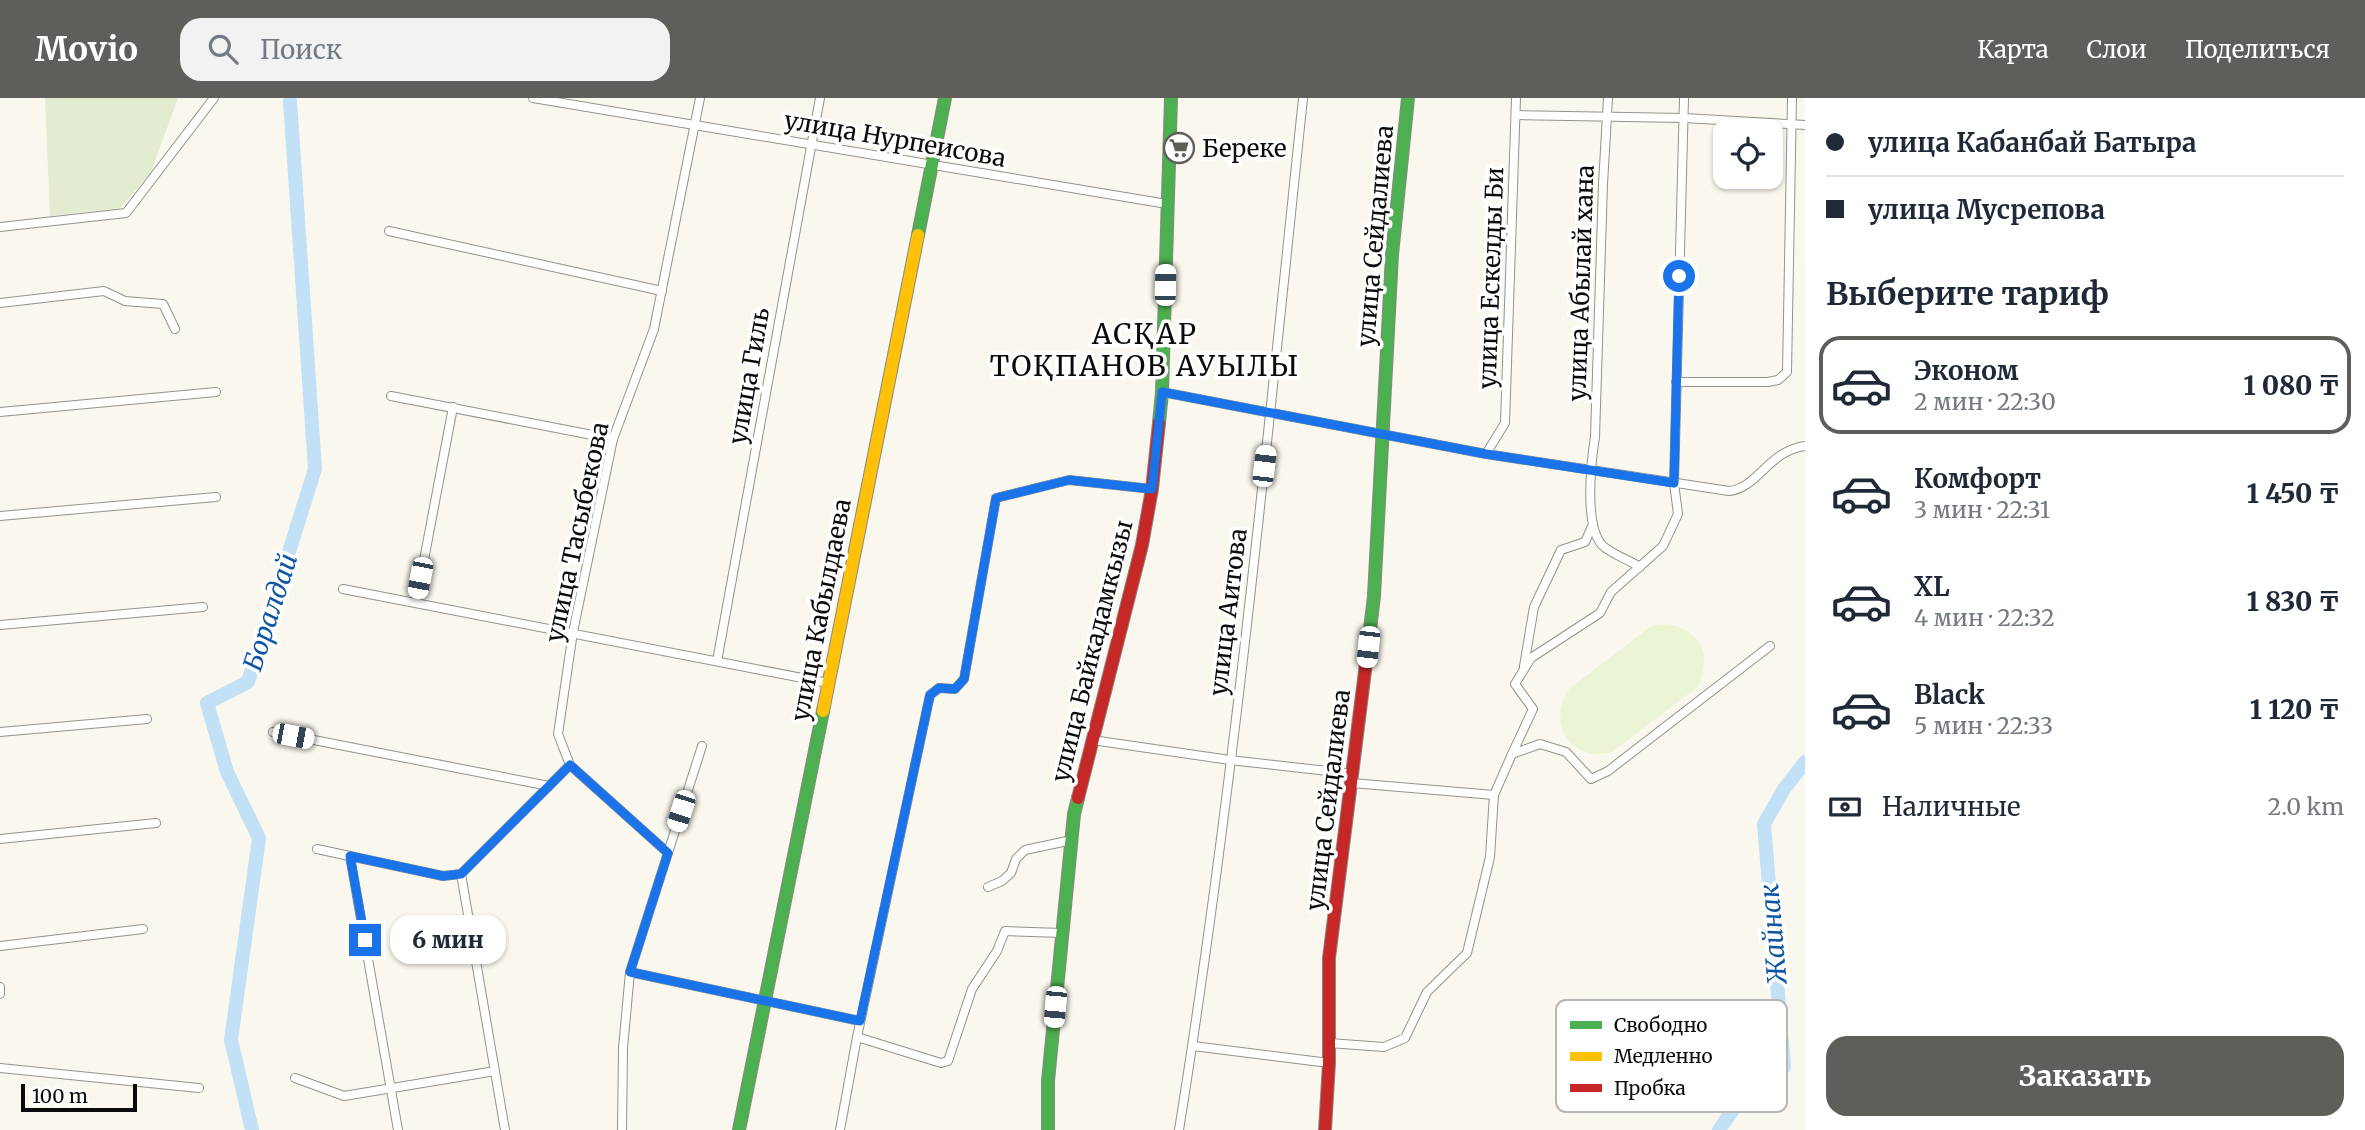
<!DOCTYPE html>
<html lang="ru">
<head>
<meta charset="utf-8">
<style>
  :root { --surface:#fff; --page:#f2f2f3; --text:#1f2937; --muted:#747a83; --line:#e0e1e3; --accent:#5f5e5a }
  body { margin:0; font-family:Merriweather,serif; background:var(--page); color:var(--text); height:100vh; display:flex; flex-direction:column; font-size:26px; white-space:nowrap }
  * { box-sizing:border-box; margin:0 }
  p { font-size:23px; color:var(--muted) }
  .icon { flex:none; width:38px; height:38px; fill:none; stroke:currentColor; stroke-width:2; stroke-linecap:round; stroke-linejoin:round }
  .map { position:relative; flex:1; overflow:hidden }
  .details { display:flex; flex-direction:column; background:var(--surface); width:560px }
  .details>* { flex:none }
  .guide { display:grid; align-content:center; height:154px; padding:0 21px; background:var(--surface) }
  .fabs { position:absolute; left:1713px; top:21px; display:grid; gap:14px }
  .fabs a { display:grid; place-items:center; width:70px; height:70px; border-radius:14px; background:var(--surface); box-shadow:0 2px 5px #0004; font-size:35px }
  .scale { position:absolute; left:21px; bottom:18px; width:116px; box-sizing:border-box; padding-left:7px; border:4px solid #0b0b0b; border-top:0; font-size:19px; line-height:24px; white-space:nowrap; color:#0b0b0b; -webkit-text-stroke:5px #fff; paint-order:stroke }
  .end { position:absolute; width:32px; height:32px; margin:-16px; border:9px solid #1a73e8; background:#fff; box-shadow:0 0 0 4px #fff }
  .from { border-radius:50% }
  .bubble { position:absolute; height:49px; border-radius:21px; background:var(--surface); box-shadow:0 2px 5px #0004; font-size:23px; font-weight:800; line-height:49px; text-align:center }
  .car { position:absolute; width:21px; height:42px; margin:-21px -10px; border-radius:9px; box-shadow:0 0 5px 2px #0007; background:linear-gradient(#fff 24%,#345 0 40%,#fff 0 76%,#345 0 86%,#fff 0) }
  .guide b { display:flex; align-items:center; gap:24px; height:66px; font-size:26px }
  .guide b+b { border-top:2px solid var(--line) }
  .guide i { width:18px; height:18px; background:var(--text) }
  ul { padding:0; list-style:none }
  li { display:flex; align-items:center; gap:21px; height:98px; margin:0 14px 10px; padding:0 7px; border:4px solid transparent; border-radius:21px }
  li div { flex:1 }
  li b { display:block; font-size:26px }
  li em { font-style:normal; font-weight:800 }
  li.selected { border-color:var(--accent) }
  li>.icon { width:63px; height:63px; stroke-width:1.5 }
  h2 { padding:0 21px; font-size:32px; line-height:84px }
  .pay { display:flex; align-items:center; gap:18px; height:77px; padding:0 21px; font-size:26px }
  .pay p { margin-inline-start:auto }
  .primary-button { display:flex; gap:14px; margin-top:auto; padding:14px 21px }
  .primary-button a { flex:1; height:80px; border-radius:21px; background:var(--accent); color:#fff; font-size:28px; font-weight:800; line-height:80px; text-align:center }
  header { display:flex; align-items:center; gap:42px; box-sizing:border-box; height:98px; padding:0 35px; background:var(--accent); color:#fff }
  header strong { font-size:33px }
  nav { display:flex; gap:38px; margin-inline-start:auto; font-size:24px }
  .search { width:490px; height:63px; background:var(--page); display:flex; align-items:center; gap:18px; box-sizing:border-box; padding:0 24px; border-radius:21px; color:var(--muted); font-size:26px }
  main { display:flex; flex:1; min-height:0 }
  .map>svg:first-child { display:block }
  .cemetery { fill:#e3ebd1 }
  .pitch { fill:#ebf5d6 }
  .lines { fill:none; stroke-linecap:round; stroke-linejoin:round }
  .river { stroke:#c2e0f6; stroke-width:14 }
  .street-casing { stroke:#93928d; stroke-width:10 }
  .fast-casing { stroke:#898884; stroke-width:14 }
  .slow-casing { stroke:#898884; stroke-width:14 }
  .jam-casing { stroke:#898884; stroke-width:14 }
  .street { stroke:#fefefc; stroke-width:8 }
  .fast { stroke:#4caf50; stroke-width:12 }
  .slow { stroke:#ffc107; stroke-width:12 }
  .jam { stroke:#c62828; stroke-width:12 }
  .route { stroke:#1a73e8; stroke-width:9 }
  .labels { text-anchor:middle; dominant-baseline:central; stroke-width:7; stroke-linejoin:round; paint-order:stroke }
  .street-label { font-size:24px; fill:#0b0b0b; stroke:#fff }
  .poi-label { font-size:24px; fill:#0b0b0b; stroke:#fff; text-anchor:start }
  .water-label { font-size:26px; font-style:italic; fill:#0e56a3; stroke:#fff }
  .quarter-label { font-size:28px; letter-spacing:2px; fill:#0b0b0b; stroke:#fff }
  .key { fill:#fff; stroke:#b6b6b6; stroke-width:2 }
  .key-label { font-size:19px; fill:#0b0b0b }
</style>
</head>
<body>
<header>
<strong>Movio</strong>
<div class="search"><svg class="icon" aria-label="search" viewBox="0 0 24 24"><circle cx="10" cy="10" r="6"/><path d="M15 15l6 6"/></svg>Поиск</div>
<nav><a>Карта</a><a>Слои</a><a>Поделиться</a></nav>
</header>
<main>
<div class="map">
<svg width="1805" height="1032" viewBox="0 0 1805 1032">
  <rect width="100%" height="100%" fill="#faf8ee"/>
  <polygon class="cemetery" points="45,0 178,0 151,74 120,110 50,118"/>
  <path class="pitch" d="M1671 526C1704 538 1710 555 1699 588L1612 654C1607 655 1600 656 1595 656 1561 652 1551 617 1569 591L1651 528Z"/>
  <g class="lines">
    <g class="river">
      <polyline points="252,1032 231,942 259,740 227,674 207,605 248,584 315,371 290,3"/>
      <polyline points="1719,1032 1739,1003 1784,969 1764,726 1784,691 1805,664"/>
    </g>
    <g class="street-casing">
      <g id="street">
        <polyline points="533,0 1167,106"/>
        <path d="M1608 0 1603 86 1595 339C1591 364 1584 427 1602 447 1611 456 1629 462 1640 469"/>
        <polyline points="1516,17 1684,20 1805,27"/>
        <polyline points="0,129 126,115 214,0"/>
        <polyline points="389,133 662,193"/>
        <polyline points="0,205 104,193 125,203 163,206 175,231"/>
        <polyline points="1676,284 1768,284 1778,282 1787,274 1792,0"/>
        <path d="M1162 294 1486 356 1729 393C1758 390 1768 353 1805 348"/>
        <polyline points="391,298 613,341"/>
        <polyline points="0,314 216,294"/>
        <polyline points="1486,356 1505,325 1516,0"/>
        <polyline points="0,418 216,399"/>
        <polyline points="343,491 828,585"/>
        <polyline points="416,504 453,309"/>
        <polyline points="0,527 203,509"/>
        <polyline points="717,563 820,0"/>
        <polyline points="1524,568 1534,509 1561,452 1585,444 1593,426"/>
        <polyline points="0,634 147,621"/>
        <polyline points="273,634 549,688"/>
        <polyline points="1092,642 1230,662 1354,676"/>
        <polyline points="1512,656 1533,611 1515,586 1531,560 1600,515 1611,494 1663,448 1678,416 1674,385 1684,0"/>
        <polyline points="1352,685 1494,697"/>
        <polyline points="0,741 156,725"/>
        <polyline points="317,751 443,778 461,776"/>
        <polyline points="668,755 570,667 558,636 573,534 613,341 654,231 700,0"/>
        <polyline points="350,758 398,1032"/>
        <polyline points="461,776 505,1032"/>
        <polyline points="461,776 570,667"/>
        <polyline points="988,789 1002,783 1011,775 1016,761 1025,752 1072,742"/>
        <polyline points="0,848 143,831"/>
        <polyline points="630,874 860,923"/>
        <polyline points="0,889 0,896"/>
        <polyline points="857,939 941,965 948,963 972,891 997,853 1005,833 1062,835"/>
        <polyline points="1329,945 1384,949 1405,940 1427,894 1467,855 1490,759 1494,697 1512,656 1540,646 1566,654 1591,681 1608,673 1770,548"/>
        <polyline points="1193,948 1329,965"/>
        <polyline points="0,970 199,990"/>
        <polyline points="295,980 344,998 495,973"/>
        <polyline points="622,1032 623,950 630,874 702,648"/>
        <polyline points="840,1032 857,939 930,597 939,590 955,591 964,581 996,400 1069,382 1152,391"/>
        <path d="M1179 1032C1234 690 1267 344 1303 0"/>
      </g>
    </g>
    <g class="fast-casing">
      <g id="fast">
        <polyline points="918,137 945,0"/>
        <polyline points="1159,325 1162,294 1171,0"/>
        <polyline points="1367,557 1374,498 1392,157 1408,0"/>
        <polyline points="739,1032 823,613"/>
        <polyline points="1048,1032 1048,983 1074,716 1078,700"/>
      </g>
    </g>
    <g class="slow-casing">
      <polyline id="slow" points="823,613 918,137"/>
    </g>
    <g class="jam-casing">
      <g id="jam">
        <polyline points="1078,700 1142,447 1152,391 1159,325"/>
        <polyline points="1325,1032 1329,965 1329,860 1367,557"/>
      </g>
    </g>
    <use href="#street" class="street"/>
    <use href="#fast" class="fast"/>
    <use href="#slow" class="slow"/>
    <use href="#jam" class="jam"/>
  </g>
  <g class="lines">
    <polyline class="route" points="365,842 350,758 443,778 461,776 570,667 668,755 630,874 860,923 930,597 939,590 955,591 964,581 996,400 1069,382 1152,391 1162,294 1486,356 1674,385 1679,178"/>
  </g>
  <defs>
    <g id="supermarket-ring" transform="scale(1.575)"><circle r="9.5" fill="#fff" stroke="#5f5e5a" stroke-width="1.5"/><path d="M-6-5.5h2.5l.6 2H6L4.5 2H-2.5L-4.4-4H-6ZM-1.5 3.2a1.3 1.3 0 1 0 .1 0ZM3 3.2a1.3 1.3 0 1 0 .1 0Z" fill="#5f5e5a"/></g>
  </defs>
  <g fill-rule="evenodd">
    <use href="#supermarket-ring" x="1179" y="50"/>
  </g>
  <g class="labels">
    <g class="street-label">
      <text transform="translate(895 41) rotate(10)">улица Нурпеисова</text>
      <text transform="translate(1375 138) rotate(-85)">улица Сейдалиева</text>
      <text transform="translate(1491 180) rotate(-88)">улица Ескелды Би</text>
      <text transform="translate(1581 185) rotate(-88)">улица Абылай хана</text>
      <text transform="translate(749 278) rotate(-80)">улица Гиль</text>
      <text transform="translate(577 434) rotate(-78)">улица Тасыбекова</text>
      <text transform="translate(821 512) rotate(-79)">улица Кабылдаева</text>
      <text transform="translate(1228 514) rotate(-83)">улица Аитова</text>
      <text transform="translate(1092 553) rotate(-76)">улица Байкадамкызы</text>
      <text transform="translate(1328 702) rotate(-83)">улица Сейдалиева</text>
    </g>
    <g class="poi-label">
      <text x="1202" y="50">Береке</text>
    </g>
    <g class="water-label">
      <text transform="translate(270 514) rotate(-72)">Боралдай</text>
      <text transform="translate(1773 836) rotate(-95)">Жайнак</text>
    </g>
    <g class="quarter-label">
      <text x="1145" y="236">АСҚАР<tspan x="1145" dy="32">ТОҚПАНОВ АУЫЛЫ</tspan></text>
    </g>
  </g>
  <rect x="1556" y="902" width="231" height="112" rx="10" class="key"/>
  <rect x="1570" y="923" width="32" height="8" fill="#4caf50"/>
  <rect x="1570" y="954" width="32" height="9" fill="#ffc107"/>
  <rect x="1570" y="986" width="32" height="8" fill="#c62828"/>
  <g class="key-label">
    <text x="1614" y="934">Свободно</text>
    <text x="1614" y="965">Медленно</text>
    <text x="1614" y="997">Пробка</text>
  </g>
</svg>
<div class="fabs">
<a><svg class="icon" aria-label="locate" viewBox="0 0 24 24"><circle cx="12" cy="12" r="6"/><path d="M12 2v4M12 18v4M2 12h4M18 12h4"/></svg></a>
</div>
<div class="scale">100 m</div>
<i class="end from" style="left:1679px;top:178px"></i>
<i class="end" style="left:365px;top:842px"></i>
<div class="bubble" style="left:390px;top:817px;width:116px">6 мин</div>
<i class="car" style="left:1165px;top:187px;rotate:1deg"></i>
<i class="car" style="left:1264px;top:368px;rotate:7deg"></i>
<i class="car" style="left:420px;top:480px;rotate:191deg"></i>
<i class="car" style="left:1368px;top:549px;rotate:186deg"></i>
<i class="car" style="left:293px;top:638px;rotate:101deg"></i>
<i class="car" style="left:681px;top:713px;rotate:198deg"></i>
<i class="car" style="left:1055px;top:909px;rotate:185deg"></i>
</div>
<section class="details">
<div class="guide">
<b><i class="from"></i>улица Кабанбай Батыра</b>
<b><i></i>улица Мусрепова</b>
</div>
<h2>Выберите тариф</h2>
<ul>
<li class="selected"><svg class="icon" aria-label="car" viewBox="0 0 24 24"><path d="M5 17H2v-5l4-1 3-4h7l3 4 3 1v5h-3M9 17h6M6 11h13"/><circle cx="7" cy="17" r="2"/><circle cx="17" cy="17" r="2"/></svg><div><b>Эконом</b><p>2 мин · 22:30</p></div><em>1 080 ₸</em></li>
<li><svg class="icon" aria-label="car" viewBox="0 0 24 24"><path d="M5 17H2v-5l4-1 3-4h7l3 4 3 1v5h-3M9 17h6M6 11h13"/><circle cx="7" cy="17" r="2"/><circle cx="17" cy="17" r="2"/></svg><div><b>Комфорт</b><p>3 мин · 22:31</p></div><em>1 450 ₸</em></li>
<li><svg class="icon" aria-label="car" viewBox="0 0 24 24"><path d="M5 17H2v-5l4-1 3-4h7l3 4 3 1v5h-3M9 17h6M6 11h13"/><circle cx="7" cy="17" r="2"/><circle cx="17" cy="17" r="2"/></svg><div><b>XL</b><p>4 мин · 22:32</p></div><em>1 830 ₸</em></li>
<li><svg class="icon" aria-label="car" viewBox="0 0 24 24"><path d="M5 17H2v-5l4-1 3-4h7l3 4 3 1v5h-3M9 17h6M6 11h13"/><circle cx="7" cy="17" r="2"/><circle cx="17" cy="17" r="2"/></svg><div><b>Black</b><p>5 мин · 22:33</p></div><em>1 120 ₸</em></li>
</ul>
<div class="pay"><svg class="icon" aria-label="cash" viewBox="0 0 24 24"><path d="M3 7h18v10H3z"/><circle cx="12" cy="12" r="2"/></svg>Наличные<p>2.0 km</p></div>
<div class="primary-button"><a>Заказать</a></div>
</section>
</main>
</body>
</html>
